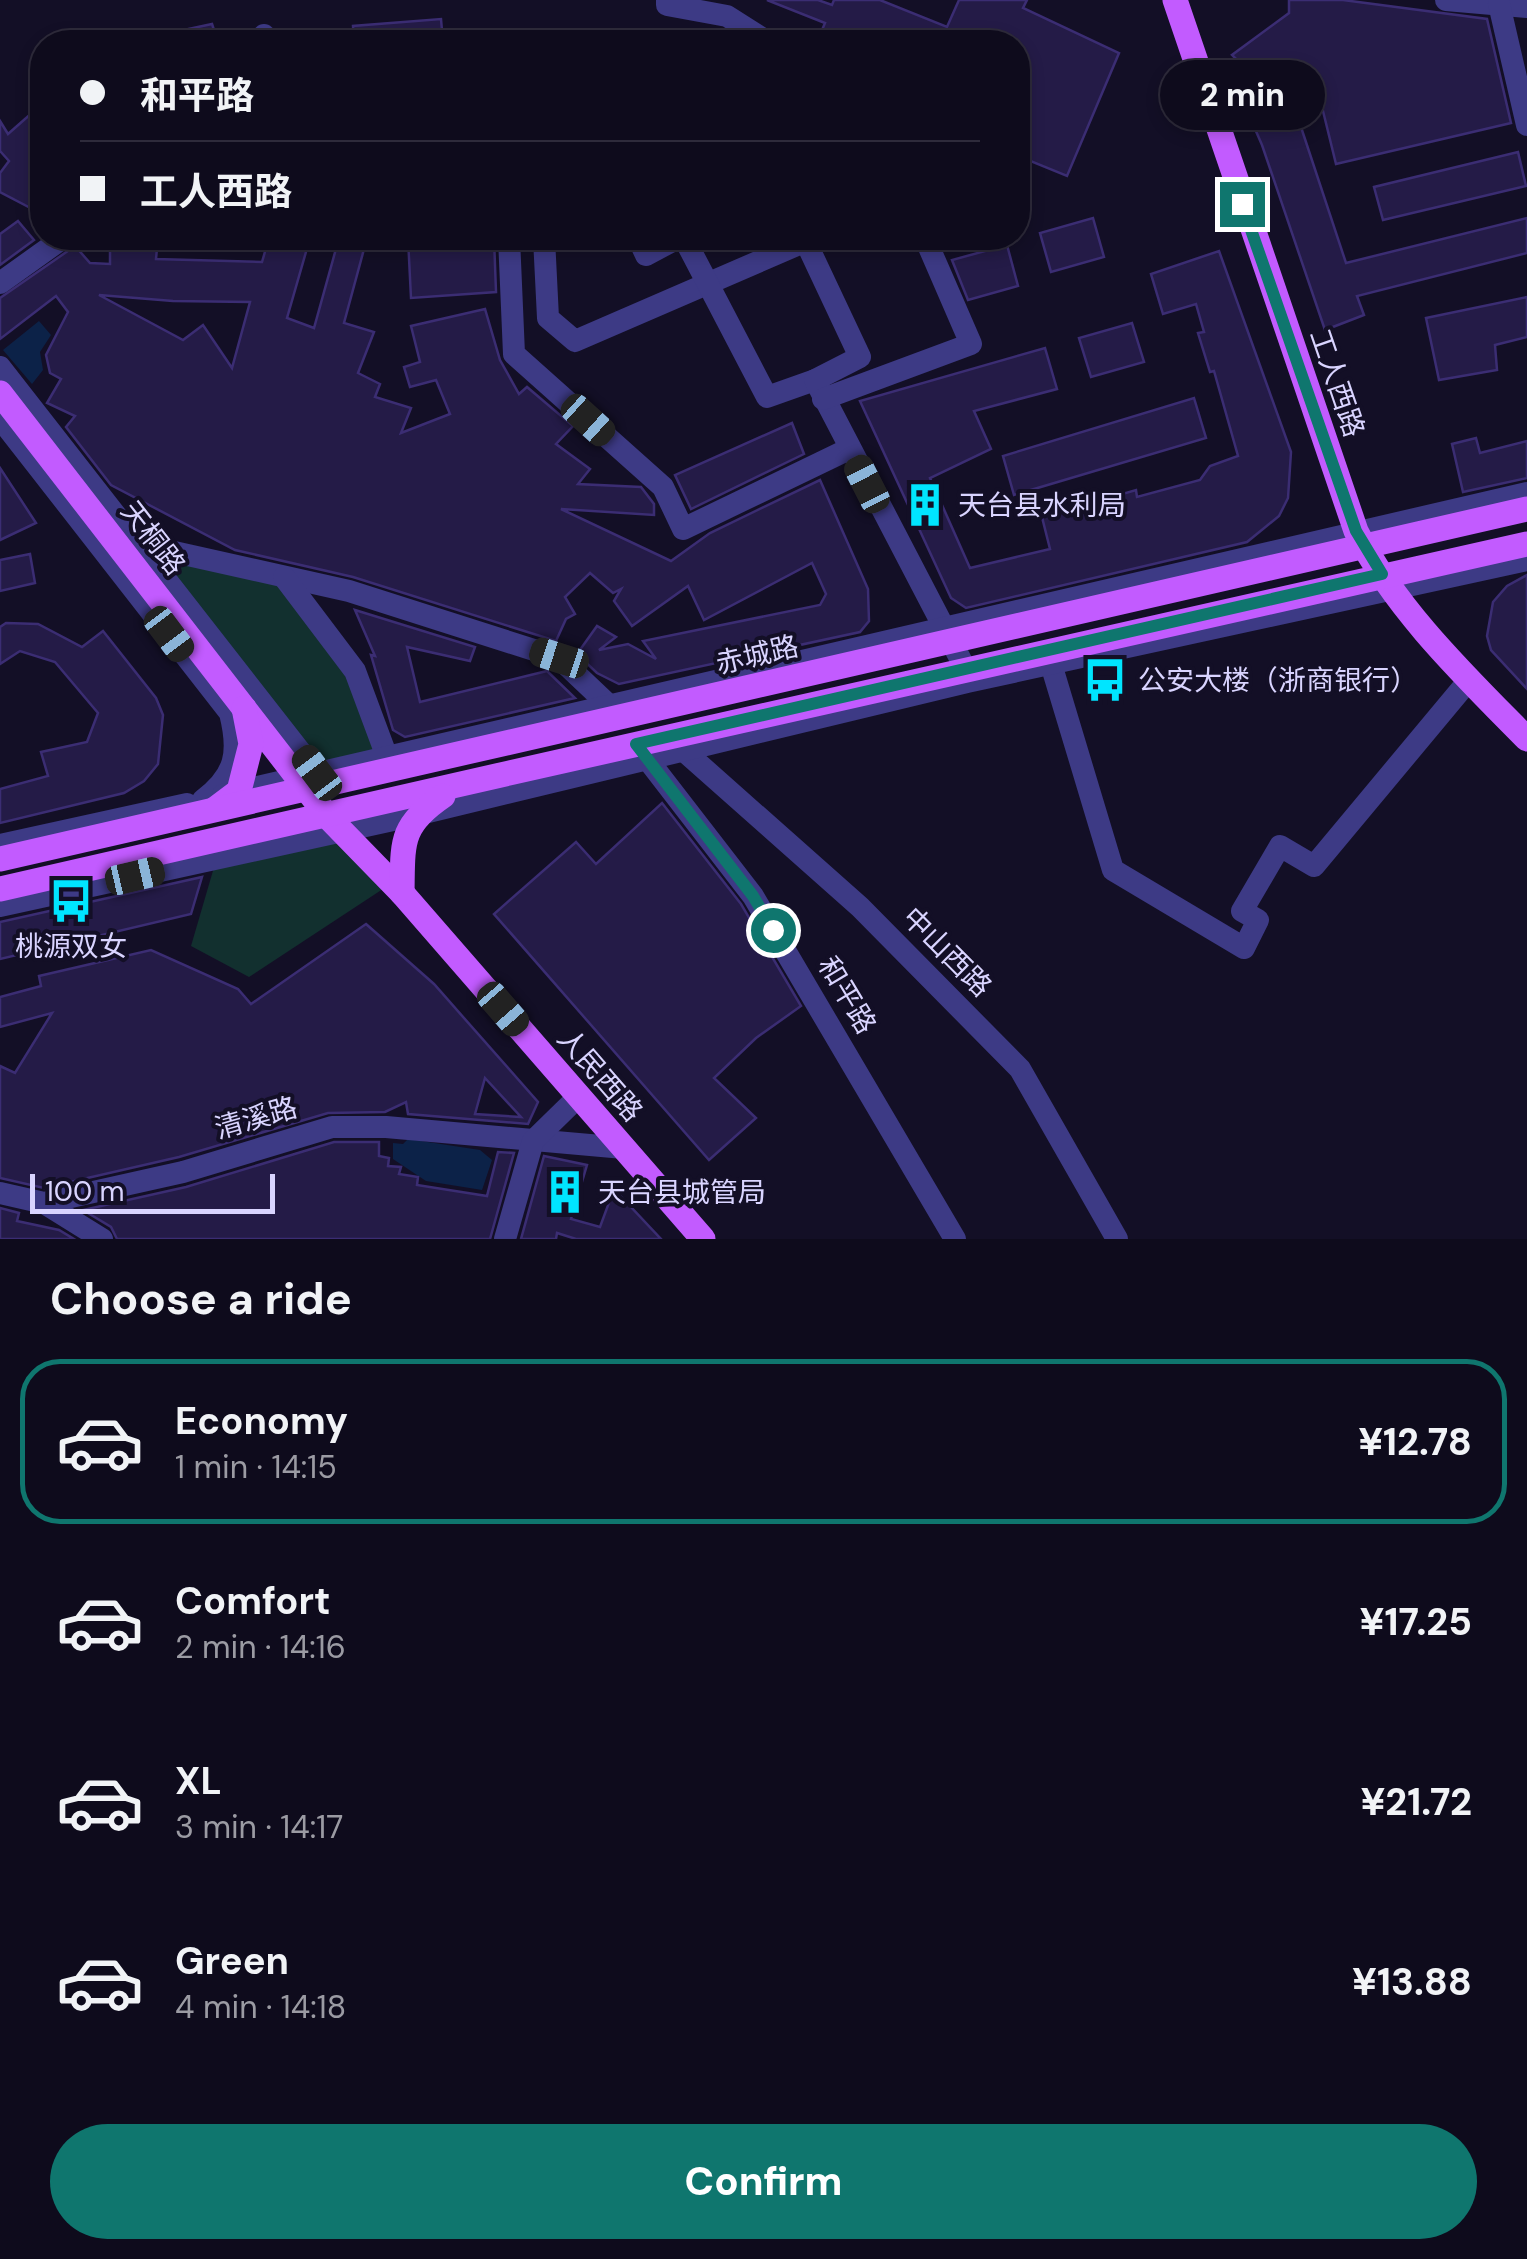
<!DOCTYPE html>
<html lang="en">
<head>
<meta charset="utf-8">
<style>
  :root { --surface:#0e0b1c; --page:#1c1929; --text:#f1f3f6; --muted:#9b9ba3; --line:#2e2b3b; --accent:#0f766e }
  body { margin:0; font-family:"DM Sans","Noto Sans SC",sans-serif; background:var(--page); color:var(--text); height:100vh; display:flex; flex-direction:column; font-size:38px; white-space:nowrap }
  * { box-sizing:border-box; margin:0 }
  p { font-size:32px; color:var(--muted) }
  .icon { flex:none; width:55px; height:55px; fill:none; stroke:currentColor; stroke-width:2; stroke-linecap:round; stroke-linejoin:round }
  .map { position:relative; height:1239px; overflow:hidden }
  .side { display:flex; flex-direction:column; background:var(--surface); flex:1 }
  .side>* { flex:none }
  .top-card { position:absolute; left:30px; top:30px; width:1000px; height:220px; border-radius:40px; box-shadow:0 5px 15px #0003,0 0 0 2px var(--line); display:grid; align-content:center; height:220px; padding:0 50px; background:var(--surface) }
  .scale { position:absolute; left:30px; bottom:25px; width:245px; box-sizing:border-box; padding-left:10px; border:5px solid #d9d4ff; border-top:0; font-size:28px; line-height:35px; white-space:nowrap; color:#d9d4ff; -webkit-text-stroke:8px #130f26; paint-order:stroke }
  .end { position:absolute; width:45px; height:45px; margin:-22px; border:12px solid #0f766e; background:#fff; box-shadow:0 0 0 5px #fff }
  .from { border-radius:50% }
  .bubble { position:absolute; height:70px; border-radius:35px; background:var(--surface); box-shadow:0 5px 15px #0003,0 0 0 2px var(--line); font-size:32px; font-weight:800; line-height:70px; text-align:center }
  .car { position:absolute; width:30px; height:60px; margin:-30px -15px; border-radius:12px; box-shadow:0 0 8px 2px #0007; background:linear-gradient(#222 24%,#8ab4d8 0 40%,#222 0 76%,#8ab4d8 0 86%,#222 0) }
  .top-card b { display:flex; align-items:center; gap:35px; height:95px; font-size:38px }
  .top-card b+b { border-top:2px solid var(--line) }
  .top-card i { width:25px; height:25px; background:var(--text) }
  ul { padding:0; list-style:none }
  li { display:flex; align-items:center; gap:30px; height:165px; margin:0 20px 15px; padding:0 30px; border:5px solid transparent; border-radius:40px }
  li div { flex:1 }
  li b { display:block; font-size:38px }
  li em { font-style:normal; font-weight:800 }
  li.active { border-color:var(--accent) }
  li>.icon { width:90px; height:90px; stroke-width:1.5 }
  h2 { padding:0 50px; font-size:45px; line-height:120px }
  .action { display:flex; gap:20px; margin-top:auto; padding:20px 50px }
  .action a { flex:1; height:115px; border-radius:60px; background:var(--accent); color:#fff; font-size:40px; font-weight:800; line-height:115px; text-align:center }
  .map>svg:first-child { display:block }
  .green { fill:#12302f }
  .water { fill:#0c2248 }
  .building { fill:#241b47; stroke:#3b2d73; stroke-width:2.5; fill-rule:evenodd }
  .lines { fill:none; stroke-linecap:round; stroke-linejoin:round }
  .minor { stroke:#3d3a85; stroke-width:22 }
  .major { stroke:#c25bff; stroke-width:25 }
  .route { stroke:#0f766e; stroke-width:12 }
  .labels { text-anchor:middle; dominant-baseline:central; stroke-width:8; stroke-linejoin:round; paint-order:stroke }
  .street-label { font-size:28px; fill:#d9d4ff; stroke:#130f26 }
  .poi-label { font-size:28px; fill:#d9d4ff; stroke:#130f26; text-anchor:start }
</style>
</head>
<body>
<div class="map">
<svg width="1527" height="1239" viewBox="0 0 1527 1239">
  <rect width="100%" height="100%" fill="#130f26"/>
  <g class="green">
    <polygon points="141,546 284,577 355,671 387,757 317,773"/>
    <polygon points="342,831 392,883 249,977 191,946 217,857"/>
  </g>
  <g class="water">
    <polygon points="39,321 51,335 40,352 43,370 32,384 3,350"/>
    <polygon points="408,1139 480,1150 492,1160 482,1190 426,1181 393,1159 393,1143 403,1144"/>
  </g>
  <g class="building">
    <polygon points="767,0 818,0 832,5 834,0 880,0 947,27 959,0 1027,0 1023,8 1119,53 1067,176 1018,156 1018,42 817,42 825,23"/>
    <polygon points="1289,0 1343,0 1487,19 1511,123 1336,164 1323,111 1298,118 1346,263 1527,218 1527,253 1357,296 1364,315 1325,330 1262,145 1235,83 1252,75 1232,55 1289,13"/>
    <polygon points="441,19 443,42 354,42 353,26"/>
    <polygon points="212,24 218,42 152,42 151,37"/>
    <polygon points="42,104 42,214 0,192 0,173 9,161 0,151 0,121 8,134"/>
    <polygon points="1518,152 1526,186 1383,220 1374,187"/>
    <polygon points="1093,218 1104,257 1051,272 1040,233"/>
    <polygon points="18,221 34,240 0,265 0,234"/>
    <path d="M110 238H158L156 259 262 262 269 238H310L287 318 314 328 339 238H367L344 323 374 332 358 373 380 384 375 397 411 408 401 433 450 414 436 380 410 387 404 367 420 362 411 326 485 309 500 360 519 394 527 387 573 426 556 444 590 469 578 484 641 487 654 504V515L561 509 671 561 710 533 820 480 868 589 869 621 860 632 619 684 597 673 577 654 597 626 616 637 599 650 628 644 656 659 643 641 820 605 826 594 812 563 704 620 688 586 632 626 614 601 621 589 613 593 590 573 565 597 575 614 566 619 556 641 353 577 235 550 111 485 66 427 75 416 47 403 61 379 50 373 46 355 68 312 56 296 0 339V298L75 246 90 263 110 264ZM99 295 173 301 250 302 232 368 203 325 183 340Z"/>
    <polygon points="408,238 494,238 496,292 411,298"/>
    <polygon points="1007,245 1018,286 968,300 952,260"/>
    <polygon points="1219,251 1291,452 1288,498 1279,516 1247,542 966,608 951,598 860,401 1045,348 1057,389 974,411 991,449 930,478 970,568 1050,549 1042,517 1136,490 1137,497 1200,480 1210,466 1238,456 1214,371 1210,372 1198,333 1204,332 1196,304 1163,314 1151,274"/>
    <polygon points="1527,297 1527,337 1495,345 1497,370 1439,380 1426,318"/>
    <polygon points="1132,323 1144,362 1091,377 1079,338"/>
    <polygon points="1194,398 1206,438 1014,495 1003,456"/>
    <polygon points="792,423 804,454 691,509 675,475"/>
    <polygon points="1476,438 1480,453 1527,441 1527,478 1463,492 1452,444"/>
    <polygon points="0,468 36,523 0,540"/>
    <polygon points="30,554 35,583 0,591 0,560"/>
    <polygon points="1527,575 1527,689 1491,650 1487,636 1493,602 1507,586"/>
    <polygon points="355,610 475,647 470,661 407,647 420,702 547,671 575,698 405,737 393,730 371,655 375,656"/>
    <polygon points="6,623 38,624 82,647 103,631 156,698 163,715 158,764 144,781 124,793 0,823 0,789 48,776 41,752 87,742 98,713 55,662 20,651 0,664 0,627"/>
    <polygon points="662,803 741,904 801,1006 756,1038 714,1078 756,1118 709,1160 494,914 576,842 596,864"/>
    <polygon points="202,877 191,914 0,959 0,922"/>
    <path d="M366 924 434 984 538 1102 528 1124 408 1114 406 1102 385 1112 328 1113 179 1157 44 1188 0 1178V1066L15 1073 52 1013 0 1027V997L41 986 39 976 151 950 238 989 251 1004ZM485 1078 521 1117 475 1114Z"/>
    <polygon points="334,1142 379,1142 379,1156 389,1158 388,1166 401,1167 399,1174 418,1177 417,1185 487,1196 498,1152 514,1153 490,1239 117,1239 111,1227 83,1210 186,1187"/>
    <polygon points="544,1156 587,1165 571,1219 600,1227 614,1189 661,1239 576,1239 557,1233 556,1239 521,1239"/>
    <polygon points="0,1208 19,1213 17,1221 59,1230 74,1239 0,1239"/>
  </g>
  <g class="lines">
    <g class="minor">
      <polyline points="667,0 667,5 727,16 768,42"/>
      <polyline points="1446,0 1527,7"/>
      <polyline points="1499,4 1527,125"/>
      <polyline points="264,42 264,35"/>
      <polyline points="509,238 514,354 663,487 683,529 849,449"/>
      <polyline points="544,238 548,318 575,341 813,238"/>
      <polyline points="638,238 646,255 678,238"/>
      <polyline points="684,238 767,397 815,380"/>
      <polyline points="804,238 860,357 815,380 964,666"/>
      <polyline points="0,283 63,238"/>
      <polyline points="0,367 317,773"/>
      <polyline points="823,399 971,344 925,238"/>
      <path d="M0 418 230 713C240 753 236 775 203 800"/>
      <polyline points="116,539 349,591 559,658 615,711"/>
      <polyline points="284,577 355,671 387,757"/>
      <polyline points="1051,664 1113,870 1244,948 1258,920 1242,911 1280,846 1314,866 1469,680"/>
      <polyline points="683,750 860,907 1020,1069 1117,1239"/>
      <polyline points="641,751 753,896 955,1239"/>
      <polyline points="223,795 1527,493"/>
      <polyline points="0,845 187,804"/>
      <polyline points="0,906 416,815 967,682 1527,560"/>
      <polyline points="0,1193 44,1203 183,1172 332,1127 386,1127 624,1148"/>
      <polyline points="44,1203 102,1239"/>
      <polyline points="505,1239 533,1141 579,1096"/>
    </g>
    <g class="major">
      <path d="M1175 0 1356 531C1395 609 1466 677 1527 739"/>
      <polyline points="0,393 329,818 402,893 703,1239"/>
      <polyline points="215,809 239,791 251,744 244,708"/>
      <polyline points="0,859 1527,509"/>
      <path d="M0 889C509 774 1017 655 1527 544"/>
      <path d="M402 893C403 843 399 826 443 796"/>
    </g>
  </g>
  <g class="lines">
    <polyline class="route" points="773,930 753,896 636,744 1382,574 1356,531 1242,204"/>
  </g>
  <defs>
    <g id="building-bare" transform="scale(3.45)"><path d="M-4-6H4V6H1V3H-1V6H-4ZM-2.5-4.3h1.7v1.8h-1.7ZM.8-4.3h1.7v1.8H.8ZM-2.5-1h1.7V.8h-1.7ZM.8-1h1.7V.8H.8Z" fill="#00e5ff" stroke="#130f26" stroke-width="2.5" paint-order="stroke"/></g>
    <g id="bus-bare" transform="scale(3.45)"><path d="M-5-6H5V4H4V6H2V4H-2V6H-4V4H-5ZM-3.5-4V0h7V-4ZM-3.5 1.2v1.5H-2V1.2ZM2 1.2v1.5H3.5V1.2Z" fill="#00e5ff" stroke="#130f26" stroke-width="2.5" paint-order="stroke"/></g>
  </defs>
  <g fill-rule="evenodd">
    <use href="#building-bare" x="925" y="505"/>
    <use href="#bus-bare" x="1105" y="680"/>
    <use href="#bus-bare" x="71" y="901"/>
    <use href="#building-bare" x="565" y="1192"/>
  </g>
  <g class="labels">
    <g class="street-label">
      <text transform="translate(1337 383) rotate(71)">工人西路</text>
      <text transform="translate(153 538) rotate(52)">天桐路</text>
      <text transform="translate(757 655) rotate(-13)">赤城路</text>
      <text transform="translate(947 952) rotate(45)">中山西路</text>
      <text transform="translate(847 995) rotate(59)">和平路</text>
      <text transform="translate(600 1075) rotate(49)">人民西路</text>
      <text transform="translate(256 1118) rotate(-16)">清溪路</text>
    </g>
    <g class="poi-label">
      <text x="958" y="505">天台县水利局</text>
      <text x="1138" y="680">公安大楼（浙商银行）</text>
      <text x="71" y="946" text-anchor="middle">桃源双女</text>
      <text x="598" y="1192">天台县城管局</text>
    </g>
  </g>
</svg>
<div class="scale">100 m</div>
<i class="end from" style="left:773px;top:930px"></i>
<i class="end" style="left:1242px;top:204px"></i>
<div class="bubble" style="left:1160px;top:60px;width:165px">2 min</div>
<i class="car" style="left:588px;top:420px;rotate:132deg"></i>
<i class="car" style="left:867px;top:484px;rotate:333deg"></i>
<i class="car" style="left:169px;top:634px;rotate:143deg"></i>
<i class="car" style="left:559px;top:658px;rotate:288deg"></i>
<i class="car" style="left:317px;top:773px;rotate:323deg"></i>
<i class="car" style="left:135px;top:876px;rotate:77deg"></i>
<i class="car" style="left:503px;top:1009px;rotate:139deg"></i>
<div class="top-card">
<b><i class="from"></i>和平路</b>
<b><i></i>工人西路</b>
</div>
</div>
<section class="side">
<h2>Choose a ride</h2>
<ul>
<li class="active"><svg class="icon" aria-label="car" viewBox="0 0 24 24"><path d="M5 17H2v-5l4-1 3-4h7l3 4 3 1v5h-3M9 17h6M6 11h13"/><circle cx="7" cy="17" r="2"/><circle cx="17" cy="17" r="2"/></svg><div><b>Economy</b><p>1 min · 14:15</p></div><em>¥12.78</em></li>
<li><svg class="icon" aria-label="car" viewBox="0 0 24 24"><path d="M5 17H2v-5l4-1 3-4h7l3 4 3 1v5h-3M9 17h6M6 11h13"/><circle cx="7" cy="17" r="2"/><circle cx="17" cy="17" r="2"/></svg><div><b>Comfort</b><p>2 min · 14:16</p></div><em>¥17.25</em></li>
<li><svg class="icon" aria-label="car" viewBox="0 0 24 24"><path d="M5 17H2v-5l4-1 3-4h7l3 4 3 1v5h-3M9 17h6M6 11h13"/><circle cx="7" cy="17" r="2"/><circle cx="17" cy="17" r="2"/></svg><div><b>XL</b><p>3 min · 14:17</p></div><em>¥21.72</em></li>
<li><svg class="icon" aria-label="car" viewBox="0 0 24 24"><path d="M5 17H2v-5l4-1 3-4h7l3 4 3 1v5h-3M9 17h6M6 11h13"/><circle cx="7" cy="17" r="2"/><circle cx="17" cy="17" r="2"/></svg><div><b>Green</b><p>4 min · 14:18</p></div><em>¥13.88</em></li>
</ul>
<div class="action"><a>Confirm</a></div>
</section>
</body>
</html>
